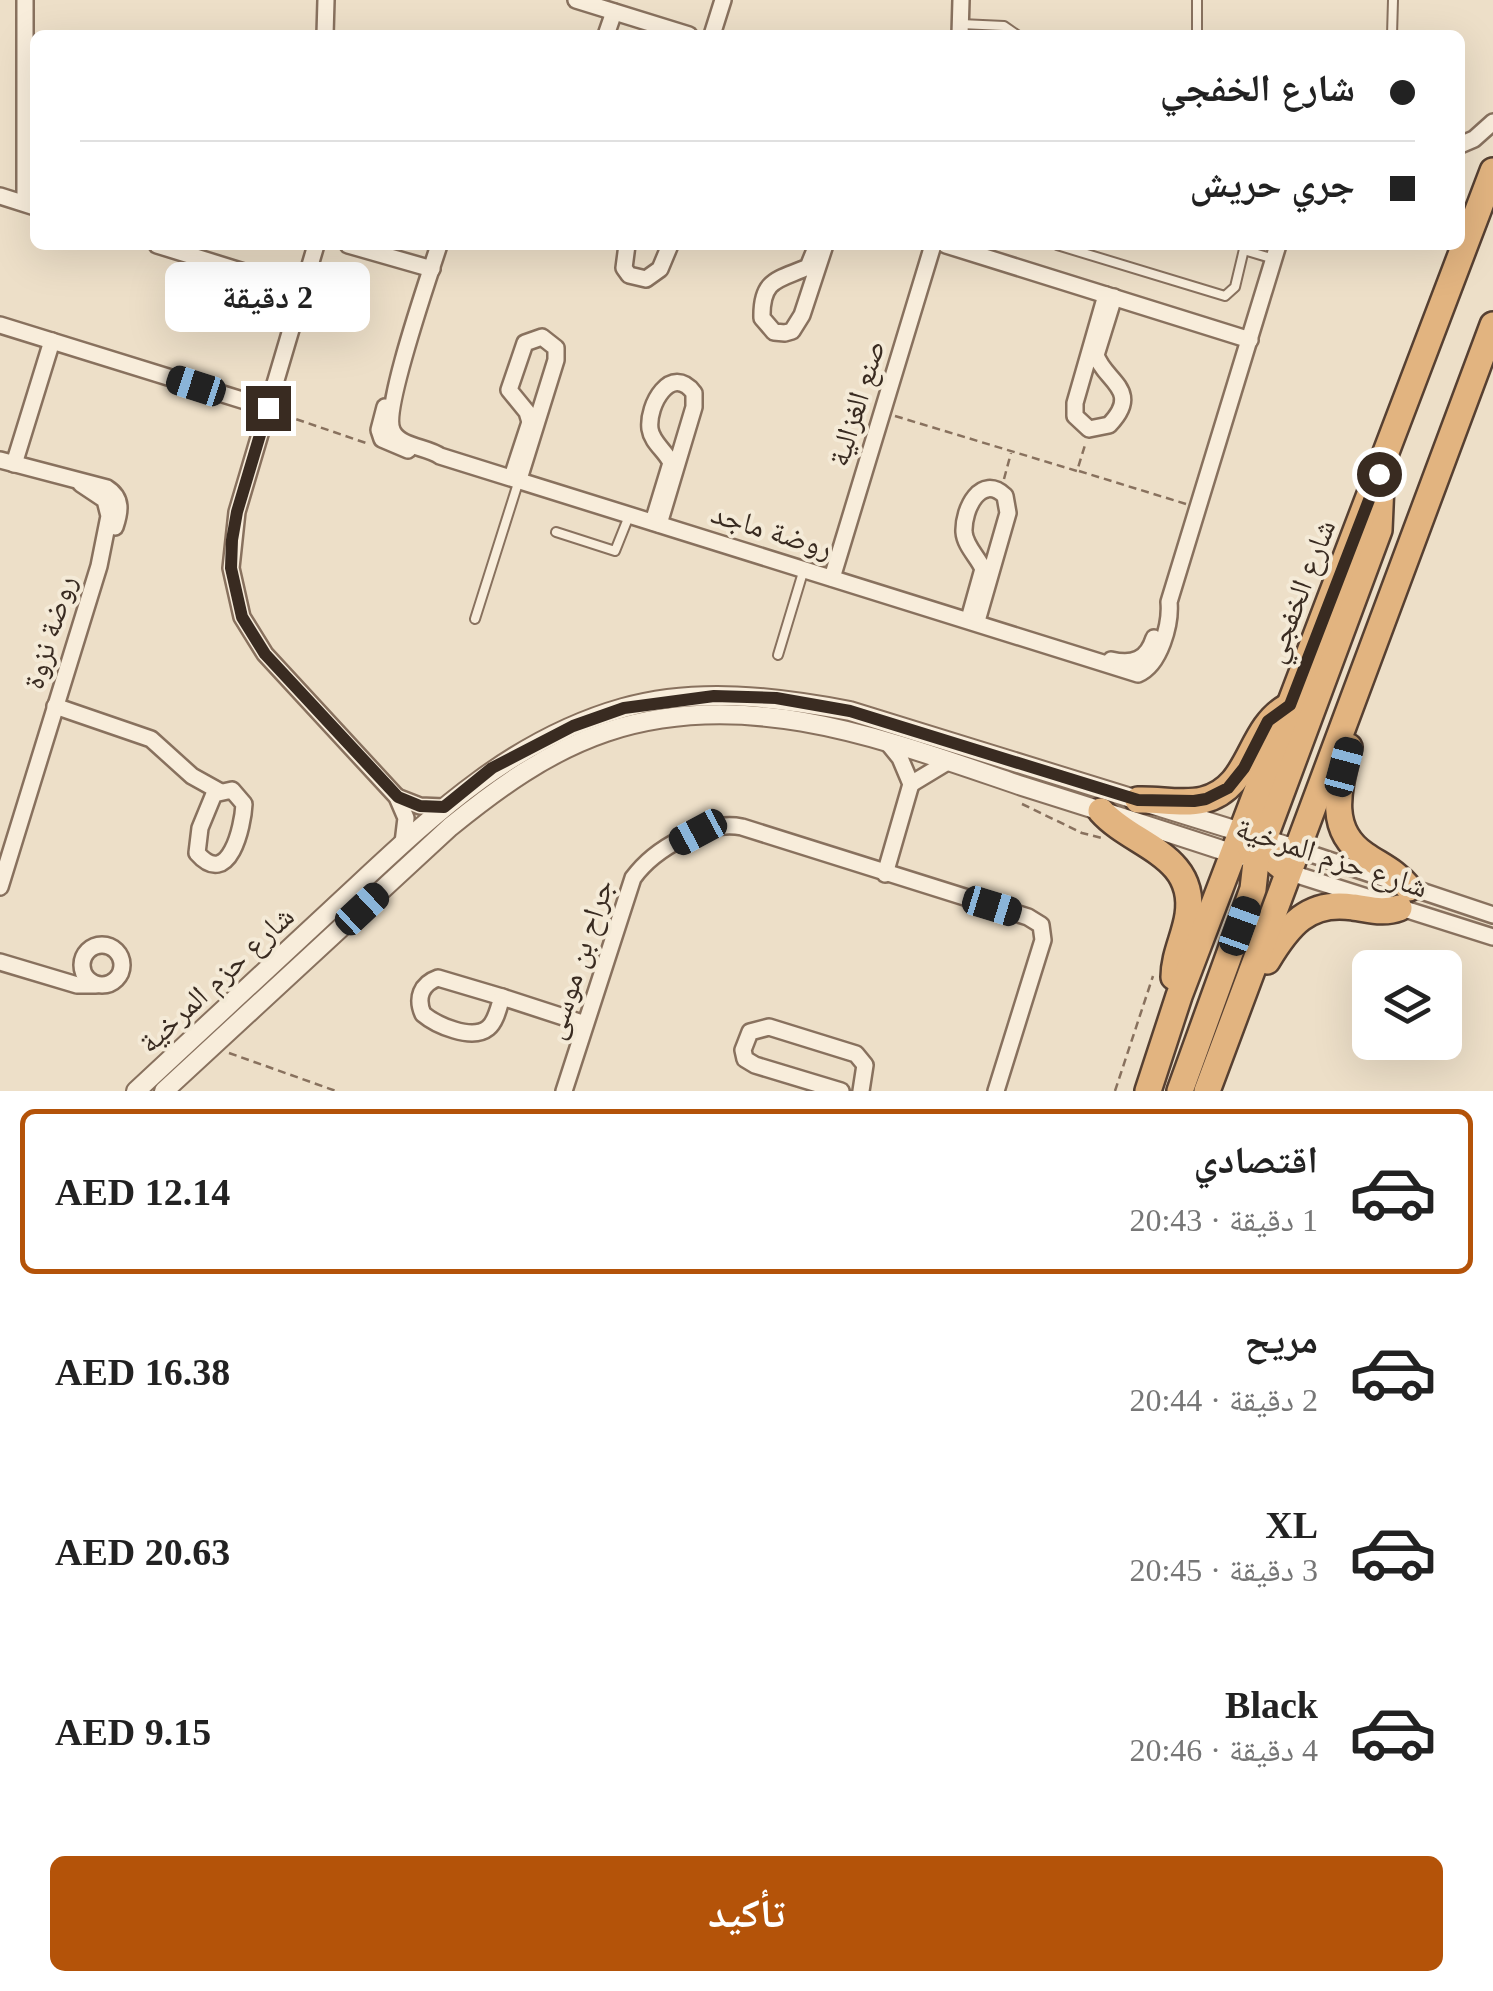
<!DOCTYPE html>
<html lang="ar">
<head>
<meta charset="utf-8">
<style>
  :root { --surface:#fff; --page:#f6f6f6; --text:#222; --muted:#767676; --line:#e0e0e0; --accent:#b45309 }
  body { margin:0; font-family:"Times New Roman","Noto Naskh Arabic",serif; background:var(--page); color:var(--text); direction:rtl; height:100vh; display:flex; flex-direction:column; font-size:38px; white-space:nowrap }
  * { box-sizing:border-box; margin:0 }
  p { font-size:32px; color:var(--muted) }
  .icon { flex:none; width:55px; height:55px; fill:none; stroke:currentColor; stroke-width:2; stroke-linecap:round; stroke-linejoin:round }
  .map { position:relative; height:1091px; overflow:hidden; direction:ltr }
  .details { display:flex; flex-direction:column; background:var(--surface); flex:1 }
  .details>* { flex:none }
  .banner { position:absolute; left:30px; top:30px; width:1435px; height:220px; border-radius:15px; box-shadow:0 10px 40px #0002; direction:rtl; display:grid; align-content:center; height:220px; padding:0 50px; background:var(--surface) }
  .controls { position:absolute; left:1352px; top:950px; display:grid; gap:20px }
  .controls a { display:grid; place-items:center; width:110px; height:110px; border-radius:15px; background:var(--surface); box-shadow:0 10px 40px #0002; font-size:50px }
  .end { position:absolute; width:45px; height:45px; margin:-22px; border:12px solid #392b21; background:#fff; box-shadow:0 0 0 5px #fff }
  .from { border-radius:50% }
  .bubble { position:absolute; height:70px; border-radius:15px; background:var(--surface); box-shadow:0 10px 40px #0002; font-size:32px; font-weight:700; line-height:70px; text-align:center; direction:rtl }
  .car { position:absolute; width:30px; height:60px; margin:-30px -15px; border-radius:12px; box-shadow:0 0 8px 2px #0007; background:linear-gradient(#222 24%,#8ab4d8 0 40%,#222 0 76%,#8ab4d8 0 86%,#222 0) }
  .banner b { display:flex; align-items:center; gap:35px; height:95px; font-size:38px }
  .banner b+b { border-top:2px solid var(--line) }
  .banner i { width:25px; height:25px; background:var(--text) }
  ul { padding:18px 0 0; list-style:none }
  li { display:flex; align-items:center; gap:30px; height:165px; margin:0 20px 15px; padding:0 30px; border:5px solid transparent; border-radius:15px }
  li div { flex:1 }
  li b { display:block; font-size:38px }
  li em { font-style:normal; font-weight:700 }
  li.selected { border-color:var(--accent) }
  li>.icon { width:90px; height:90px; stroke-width:1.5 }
  .action { display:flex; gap:20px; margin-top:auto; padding:20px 50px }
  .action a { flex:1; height:115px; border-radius:15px; background:var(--accent); color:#fff; font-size:40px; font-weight:700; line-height:115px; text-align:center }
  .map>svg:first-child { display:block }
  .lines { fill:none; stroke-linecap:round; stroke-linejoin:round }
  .service-casing { stroke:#88715e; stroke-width:12 }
  .minor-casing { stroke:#88715e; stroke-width:20 }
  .tertiary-casing { stroke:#88715e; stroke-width:22 }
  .trunk-casing { stroke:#564032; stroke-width:30 }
  .path { stroke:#88715e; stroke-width:2.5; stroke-dasharray:8 5; stroke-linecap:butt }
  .service { stroke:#f8eddb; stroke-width:8 }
  .minor { stroke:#f8eddb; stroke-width:15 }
  .tertiary { stroke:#f8eddb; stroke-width:18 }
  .trunk { stroke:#e2b480; stroke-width:25 }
  .route { stroke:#392b21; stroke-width:12 }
  .labels { text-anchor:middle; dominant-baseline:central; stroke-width:8; stroke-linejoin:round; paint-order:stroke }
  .street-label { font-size:30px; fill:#392b21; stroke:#f4ead7 }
</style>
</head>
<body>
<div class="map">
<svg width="1493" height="1091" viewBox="0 0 1493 1091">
  <rect width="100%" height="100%" fill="#eddfc8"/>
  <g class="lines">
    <g class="service-casing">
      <g id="service">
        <polyline points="961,24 1004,26 1017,35"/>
        <polyline points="1197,35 1197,0"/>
        <polyline points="1392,35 1393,0"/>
        <polyline points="1057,245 1225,296 1235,287 1245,245"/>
        <polyline points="1244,250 1274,259"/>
        <polyline points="556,532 615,551 629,516"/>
        <polyline points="475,619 519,480"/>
        <polyline points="778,655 804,569"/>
      </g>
    </g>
    <g class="minor-casing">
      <g id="minor">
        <polyline points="576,0 689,35"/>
        <polyline points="325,35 326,0"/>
        <polyline points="606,35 614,12"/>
        <polyline points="712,35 723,0"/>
        <polyline points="960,35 961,0"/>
        <polyline points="1460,145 1474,139 1493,122"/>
        <polyline points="0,196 35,207"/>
        <polyline points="25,203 25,0"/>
        <polyline points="157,245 305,291"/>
        <polyline points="316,245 237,512 231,568 242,617 265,654 397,797 406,818 403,843"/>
        <polyline points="348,245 432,269"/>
        <path d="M439 245C430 274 381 413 393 432 401 447 428 447 440 456L1138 674C1160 665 1171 624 1169 602L1278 245"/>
        <polyline points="627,245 624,268 629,275 646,279 660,269 670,245"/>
        <path d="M817 245 808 267C779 280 761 278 762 318L774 332 785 333 792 331 802 315 825 245"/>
        <polyline points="946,245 1250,340"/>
        <path d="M1106 295 1075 403V416L1089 429 1109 425C1143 390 1104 381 1096 355L1114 297"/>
        <polyline points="0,325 268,408"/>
        <polyline points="385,407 379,430 382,439 408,450"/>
        <path d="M0 460 107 488C123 498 120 512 115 527"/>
        <polyline points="14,464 52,341"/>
        <polyline points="512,477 530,422 527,412 509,390 525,343 542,337 556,348 556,360 519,479"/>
        <path d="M653 522 671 463C666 451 652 443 650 429 647 405 671 363 694 393V407L659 524"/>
        <polyline points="832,578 933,245"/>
        <path d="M969 619 983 569C978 557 965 546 964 532 963 509 981 473 1005 496L1008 513 977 621"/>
        <path d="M1111 660C1133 665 1147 660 1154 638"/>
        <polyline points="55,706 151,739 192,776 219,791"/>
        <polyline points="911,784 949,761"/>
        <path d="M232 790 244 804C243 826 229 890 197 853L200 828 214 794Z"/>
        <polyline points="397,797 420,806 444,807"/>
        <polyline points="1296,849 1493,915"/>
        <polyline points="1288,872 1493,937"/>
        <polyline points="885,874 911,784 900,758 887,742"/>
        <polyline points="0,887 99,566 109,516 105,500 81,484"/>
        <circle cx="102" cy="965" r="20"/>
        <polyline points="0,962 77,985 96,985"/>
        <path d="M438 978 502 997C499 1006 496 1022 488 1028 472 1041 436 1025 423 1014 416 998 421 984 438 978Z"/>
        <polyline points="502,997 585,1024"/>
        <path d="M564 1091 633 878C655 848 705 820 742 827L1028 917 1041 925 1043 940 996 1091"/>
        <polyline points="841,1091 755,1065 745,1059 743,1050 750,1032 769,1027 856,1054 865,1065 861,1091"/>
      </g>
    </g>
    <g class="tertiary-casing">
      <g id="tertiary">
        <path d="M136 1091C201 1030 267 970 332 909 421 827 503 742 623 708 698 687 775 697 850 711L1296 849"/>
        <path d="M164 1091 450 827C498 788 547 752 606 732 747 685 889 741 1022 786 1095 809 1168 832 1240 856"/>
      </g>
    </g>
    <g class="trunk-casing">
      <g id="trunk">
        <path d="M1349 747C1340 784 1325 829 1365 855 1381 866 1396 872 1409 888"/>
        <path d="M1138 800C1159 799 1183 805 1203 800 1252 788 1247 730 1287 707"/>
        <path d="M1101 811C1132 846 1197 854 1188 915 1185 936 1174 955 1174 977"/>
        <polyline points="1288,872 1270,857 1264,839 1379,530 1381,484"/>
        <path d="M1267 961C1288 926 1308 900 1353 907 1369 909 1383 914 1399 908"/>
        <polyline points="1148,1091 1179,996 1493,171"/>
        <polyline points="1180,1091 1253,889 1256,862 1246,836"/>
        <polyline points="1207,1091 1493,325"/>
      </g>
    </g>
    <g class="path">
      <polyline points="284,415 366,443"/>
      <polyline points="895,416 1077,471 1085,445"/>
      <polyline points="1079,471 1186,504"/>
      <polyline points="1004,479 1011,453"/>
      <polyline points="1022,804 1082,833 1102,838"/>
      <polyline points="229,1053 336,1091"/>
      <polyline points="1115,1091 1153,976"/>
    </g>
    <use href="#service" class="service"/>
    <use href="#minor" class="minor"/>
    <use href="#tertiary" class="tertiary"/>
    <use href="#trunk" class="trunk"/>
  </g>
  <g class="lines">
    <polyline class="route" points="268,408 237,512 232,540 231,568 242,617 265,654 398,797 420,806 444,807 492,768 573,726 624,708 714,696 776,698 850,711 1138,800 1194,801 1206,799 1228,788 1244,768 1268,721 1290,705 1379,474"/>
  </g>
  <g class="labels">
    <g class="street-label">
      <text transform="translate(856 403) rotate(-73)">صنع الغزالية</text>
      <text transform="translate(772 530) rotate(17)">روضة ماجد</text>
      <text transform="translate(1299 591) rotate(-69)">شارع الخفجي</text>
      <text transform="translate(49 632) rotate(-73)">روضة نزوة</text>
      <text transform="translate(1332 857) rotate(18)">شارع حزم المرخية</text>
      <text transform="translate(578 959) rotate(-72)">جراح بن موسى</text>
      <text transform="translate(216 979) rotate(-43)">شارع حزم المرخية</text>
    </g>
  </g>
</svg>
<div class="controls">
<a><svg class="icon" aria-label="layers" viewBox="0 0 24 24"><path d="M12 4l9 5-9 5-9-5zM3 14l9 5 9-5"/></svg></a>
</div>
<i class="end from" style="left:1379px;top:474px"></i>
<i class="end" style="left:268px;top:408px"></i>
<div class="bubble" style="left:165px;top:262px;width:205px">2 دقيقة</div>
<i class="car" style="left:196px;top:386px;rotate:288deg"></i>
<i class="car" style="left:1344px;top:767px;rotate:15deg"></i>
<i class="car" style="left:698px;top:832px;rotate:242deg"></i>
<i class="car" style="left:992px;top:906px;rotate:107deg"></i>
<i class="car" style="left:362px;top:909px;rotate:47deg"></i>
<i class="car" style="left:1240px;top:926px;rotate:20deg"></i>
<div class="banner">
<b><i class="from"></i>شارع الخفجي</b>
<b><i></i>جري حريش</b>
</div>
</div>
<section class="details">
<ul>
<li class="selected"><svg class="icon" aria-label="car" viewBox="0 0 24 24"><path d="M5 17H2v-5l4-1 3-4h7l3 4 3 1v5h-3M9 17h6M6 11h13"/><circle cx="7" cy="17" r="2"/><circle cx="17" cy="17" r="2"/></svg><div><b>اقتصادي</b><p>1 دقيقة · 20:43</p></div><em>AED 12.14</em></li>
<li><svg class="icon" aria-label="car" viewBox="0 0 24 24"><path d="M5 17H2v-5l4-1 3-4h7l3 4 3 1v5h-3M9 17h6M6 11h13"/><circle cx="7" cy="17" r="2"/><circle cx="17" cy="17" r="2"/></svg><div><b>مريح</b><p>2 دقيقة · 20:44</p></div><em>AED 16.38</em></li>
<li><svg class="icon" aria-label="car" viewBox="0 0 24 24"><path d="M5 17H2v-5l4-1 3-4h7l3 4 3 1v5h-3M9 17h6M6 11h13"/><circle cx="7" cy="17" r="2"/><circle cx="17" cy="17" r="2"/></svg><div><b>XL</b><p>3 دقيقة · 20:45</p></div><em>AED 20.63</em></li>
<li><svg class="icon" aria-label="car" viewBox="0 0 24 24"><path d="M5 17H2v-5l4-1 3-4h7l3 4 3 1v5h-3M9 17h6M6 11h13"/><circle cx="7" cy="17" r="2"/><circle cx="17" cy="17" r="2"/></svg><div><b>Black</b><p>4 دقيقة · 20:46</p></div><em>AED 9.15</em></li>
</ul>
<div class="action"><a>تأكيد</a></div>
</section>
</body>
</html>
